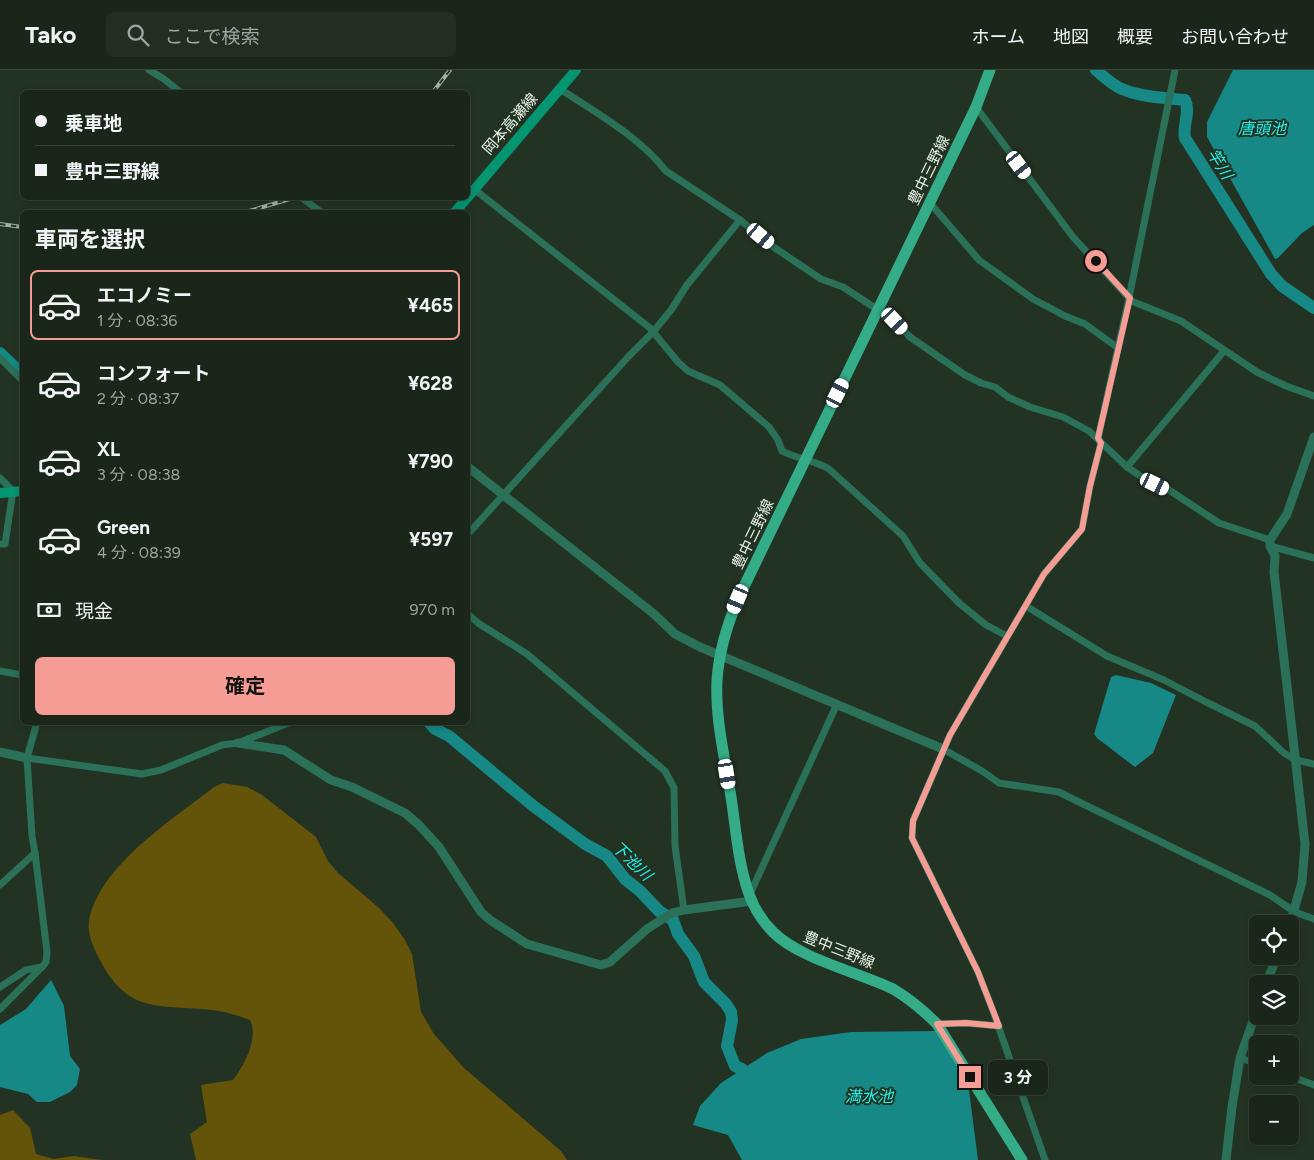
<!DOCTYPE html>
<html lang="ja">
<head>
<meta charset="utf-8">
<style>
  :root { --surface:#1a261a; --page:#232e23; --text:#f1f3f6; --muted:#9fa5a2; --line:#384339; --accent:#f59c94 }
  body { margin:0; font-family:Figtree,"Noto Sans JP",sans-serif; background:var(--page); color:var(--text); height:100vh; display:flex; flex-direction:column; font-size:19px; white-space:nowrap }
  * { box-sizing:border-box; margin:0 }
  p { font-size:16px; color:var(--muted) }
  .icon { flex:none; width:28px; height:28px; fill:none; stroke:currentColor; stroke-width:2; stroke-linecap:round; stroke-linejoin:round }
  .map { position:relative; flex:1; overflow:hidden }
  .details { position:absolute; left:20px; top:140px; width:450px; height:515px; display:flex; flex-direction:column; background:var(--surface); border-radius:8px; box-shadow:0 2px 8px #0003,0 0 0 1px var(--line) }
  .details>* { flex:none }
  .hud { position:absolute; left:20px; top:20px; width:450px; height:110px; border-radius:8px; box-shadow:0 2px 8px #0003,0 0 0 1px var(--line); display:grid; align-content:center; height:110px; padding:0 15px; background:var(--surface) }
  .buttons { position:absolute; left:1249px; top:845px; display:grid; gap:10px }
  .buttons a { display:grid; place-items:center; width:50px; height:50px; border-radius:8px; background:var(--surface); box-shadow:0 2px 8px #0003,0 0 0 1px var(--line); font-size:25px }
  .end { position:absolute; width:22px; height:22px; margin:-11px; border:6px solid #f59c94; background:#111; box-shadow:0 0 0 2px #111 }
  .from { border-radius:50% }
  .bubble { position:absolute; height:35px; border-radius:8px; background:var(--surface); box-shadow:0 2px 8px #0003,0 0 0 1px var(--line); font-size:16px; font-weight:700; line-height:35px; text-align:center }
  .car { position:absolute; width:15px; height:30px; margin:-15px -8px; border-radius:6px; box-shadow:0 0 4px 1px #0007; background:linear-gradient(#fff 24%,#345 0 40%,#fff 0 76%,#345 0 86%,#fff 0) }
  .hud b { display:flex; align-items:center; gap:18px; height:48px; font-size:19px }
  .hud b+b { border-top:1px solid var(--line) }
  .hud i { width:12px; height:12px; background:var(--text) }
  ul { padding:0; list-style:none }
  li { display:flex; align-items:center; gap:15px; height:70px; margin:0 10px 8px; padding:0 5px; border:2px solid transparent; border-radius:8px }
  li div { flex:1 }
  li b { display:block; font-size:19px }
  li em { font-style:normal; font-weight:700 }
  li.selected { border-color:var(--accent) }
  li>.icon { width:45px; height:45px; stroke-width:1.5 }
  h2 { padding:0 15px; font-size:22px; line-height:60px }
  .pay { display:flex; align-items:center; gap:12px; height:55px; padding:0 15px; font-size:19px }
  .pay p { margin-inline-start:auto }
  .primary-button { display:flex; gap:10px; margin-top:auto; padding:10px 15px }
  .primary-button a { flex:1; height:58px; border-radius:8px; background:var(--accent); color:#111; font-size:20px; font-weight:700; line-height:58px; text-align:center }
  header { display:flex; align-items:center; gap:30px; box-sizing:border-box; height:70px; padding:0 25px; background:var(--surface); border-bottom:1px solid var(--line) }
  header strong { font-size:24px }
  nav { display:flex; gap:28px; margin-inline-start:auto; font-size:18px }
  .search { width:350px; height:45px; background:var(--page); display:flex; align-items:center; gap:12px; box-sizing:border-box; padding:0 18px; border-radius:8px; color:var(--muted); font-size:19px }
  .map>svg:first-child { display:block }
  .green { fill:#63540a }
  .water { fill:#168885 }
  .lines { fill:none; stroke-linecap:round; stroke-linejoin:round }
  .river { stroke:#168885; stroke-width:12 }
  .minor { stroke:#2b7059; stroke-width:7 }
  .tertiary { stroke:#2b7059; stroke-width:9 }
  .secondary { stroke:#049571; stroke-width:10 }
  .primary { stroke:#33ac87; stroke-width:11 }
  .rail-casing { stroke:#a4b0a4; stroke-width:4 }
  .rail { stroke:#233323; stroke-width:2; stroke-dasharray:5.5; stroke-linecap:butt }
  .route { stroke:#f59c94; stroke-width:6 }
  .labels { text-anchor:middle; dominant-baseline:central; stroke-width:4; stroke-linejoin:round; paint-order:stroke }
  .street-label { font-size:15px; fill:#e9f4e9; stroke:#233323 }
  .water-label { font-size:16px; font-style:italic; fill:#22f3ee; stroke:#233323 }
</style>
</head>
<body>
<header>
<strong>Tako</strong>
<div class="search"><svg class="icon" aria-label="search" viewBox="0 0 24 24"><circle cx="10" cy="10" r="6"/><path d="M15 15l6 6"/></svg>ここで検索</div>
<nav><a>ホーム</a><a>地図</a><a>概要</a><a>お問い合わせ</a></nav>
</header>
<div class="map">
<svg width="1314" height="1090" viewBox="0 0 1314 1090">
  <rect width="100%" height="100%" fill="#233323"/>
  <g class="green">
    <path d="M223 713 247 717 262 725 316 767 328 791 338 803 379 838 393 853 405 870 412 884 421 942 434 964 464 998 561 1081 567 1090H196L190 1064 207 1052 201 1015 233 1010C244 996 259 968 250 950 234 944 220 940 202 939 181 937 155 939 135 929 119 921 108 906 100 890 94 879 87 864 89 851 99 796 172 750 214 717Z"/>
    <polygon points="13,1040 30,1058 36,1084 54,1089 74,1086 102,1090 0,1090 0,1045"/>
  </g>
  <g class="water">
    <polygon points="1233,0 1314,0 1314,155 1302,163 1278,188 1275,189 1207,67 1207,52"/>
    <polygon points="1116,605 1151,613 1176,625 1153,683 1135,697 1097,668 1094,664 1111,607"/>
    <polygon points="51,910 64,936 70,986 80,999 77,1015 70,1022 50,1032 37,1032 28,1024 0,1017 0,955 26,939"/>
    <polygon points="935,961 968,1013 978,1090 742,1090 728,1065 693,1055 700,1036 721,1013 767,983 801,969 851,962"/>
  </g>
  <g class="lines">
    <g class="river">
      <path d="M1096 0C1104 7 1112 15 1122 19 1141 27 1165 28 1185 30 1191 42 1182 56 1185 68L1271 204 1282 216 1314 238"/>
      <polyline points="0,283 22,304"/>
      <polyline points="429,652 435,659 449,666 532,735 585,774 607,786 625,809 640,821 659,841 673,850 678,864 694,886 704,912 726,934 731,942 732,950 727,976 735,996 742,999"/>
    </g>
    <g class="minor">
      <polyline points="149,0 164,9 180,22"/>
      <path d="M560 19C597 43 638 66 666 101L740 150 772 176 821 209 843 217 895 251 910 267 965 305 981 313 995 317 1008 327 1030 337 1063 347 1089 361 1127 397 1142 407 1169 420 1219 453 1270 470"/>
      <polyline points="976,37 1073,167 1129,228"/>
      <path d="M474 119 650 258 678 292 688 301 720 315 769 357 778 370 782 381C797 389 815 390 829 399L903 466 920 493 959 533 986 555 1007 566"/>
      <polyline points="302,128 321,142"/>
      <polyline points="930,133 979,190 1033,229 1065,246 1085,254 1118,278"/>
      <polyline points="1129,230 1181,251 1257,302 1286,316 1314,326"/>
      <polyline points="0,288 22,310"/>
      <polyline points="1098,368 1129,228 1175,0"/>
      <polyline points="1127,397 1224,281"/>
      <polyline points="0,408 13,421 5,474 0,474"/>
      <polyline points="468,464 628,287 654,261 671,240 687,215 740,150"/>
      <polyline points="1270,476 1314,488"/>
      <polyline points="1026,536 1107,586 1164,610 1206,632 1255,656 1284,683 1296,690 1314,694"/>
      <polyline points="468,544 478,553 527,584 665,701 674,718 675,776 684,840"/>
      <polyline points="0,601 22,605"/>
      <polyline points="943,679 982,701 999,713 1059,722 1077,731 1270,825 1295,842 1314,849"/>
      <polyline points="27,688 142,704 161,700 222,675 238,673 291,652"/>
      <polyline points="0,815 35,783"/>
      <polyline points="750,824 837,634"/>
      <polyline points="0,917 26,900 42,897"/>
      <polyline points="0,939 42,897 46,892 47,882 35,783 32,766 27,688 37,652"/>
      <polyline points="937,954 966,953 999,956"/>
      <polyline points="1240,988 1258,994"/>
      <polyline points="1290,1006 1314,1015"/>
      <polyline points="1045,1090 993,941 978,902 912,768 913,751 950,665 1044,504 1082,459 1090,416 1101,373"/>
    </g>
    <g class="tertiary">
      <polyline points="468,397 654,544 675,564 700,577 943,679"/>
      <polyline points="238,673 284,680 331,710 352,717 405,743 419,755 439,777 481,842 490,850 527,874 601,895 610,892 647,859 672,843 684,840 752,831"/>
      <polyline points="0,682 27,688"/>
      <polyline points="1290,854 1302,812 1305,774 1274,502 1275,486 1270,476 1270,470 1287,444 1314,367"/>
      <polyline points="1266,914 1277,886"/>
      <polyline points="1226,1090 1232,1037 1240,988 1258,937"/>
    </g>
    <g class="secondary">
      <polyline points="468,127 576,0"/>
      <polyline points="455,142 467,128"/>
      <polyline points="0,423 22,421"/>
    </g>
    <path class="primary" d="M990 0 976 37 738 529C727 555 719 581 717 610 715 648 725 689 731 727 736 759 738 793 749 824 754 838 763 852 773 862 800 889 858 902 893 919 910 929 923 940 937 954L1022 1090"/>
    <g class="rail-casing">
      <g id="rail">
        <polyline points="433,22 450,0"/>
        <polyline points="246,142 293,128"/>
        <polyline points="0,154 22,157"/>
      </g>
    </g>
    <use href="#rail" class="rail"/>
  </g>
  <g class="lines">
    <polyline class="route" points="970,1007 937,954 966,953 999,956 978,902 912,768 913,751 950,665 1044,504 1082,459 1090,416 1101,373 1098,368 1130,228 1096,191"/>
  </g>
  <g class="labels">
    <g class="street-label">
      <text transform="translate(510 54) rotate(-49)">岡本高瀬線</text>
      <text transform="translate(929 100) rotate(-64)">豊中三野線</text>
      <text transform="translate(753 464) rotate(-64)">豊中三野線</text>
      <text transform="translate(839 880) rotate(22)">豊中三野線</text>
    </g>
    <g class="water-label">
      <text x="1262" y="58">唐頭池</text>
      <text transform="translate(1220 94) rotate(58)">竿川</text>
      <text transform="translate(632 791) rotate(44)">下池川</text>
      <text x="869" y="1026">満水池</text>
    </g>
  </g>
</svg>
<div class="buttons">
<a><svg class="icon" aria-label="locate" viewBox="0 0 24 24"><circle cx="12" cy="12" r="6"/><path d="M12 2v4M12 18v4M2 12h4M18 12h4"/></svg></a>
<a><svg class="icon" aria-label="layers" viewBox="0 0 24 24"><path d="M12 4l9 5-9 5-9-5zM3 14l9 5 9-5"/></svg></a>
<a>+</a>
<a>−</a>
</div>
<i class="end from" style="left:1096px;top:191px"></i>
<i class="end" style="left:970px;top:1007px"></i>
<div class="bubble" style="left:988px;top:990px;width:60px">3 分</div>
<i class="car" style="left:1019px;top:95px;rotate:143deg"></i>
<i class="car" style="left:761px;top:166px;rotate:130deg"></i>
<i class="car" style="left:895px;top:251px;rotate:137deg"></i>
<i class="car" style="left:838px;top:323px;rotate:26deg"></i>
<i class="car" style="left:1155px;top:414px;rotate:116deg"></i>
<i class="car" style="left:738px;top:529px;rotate:203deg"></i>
<i class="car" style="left:727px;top:704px;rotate:171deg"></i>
<div class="hud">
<b><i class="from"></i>乗車地</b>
<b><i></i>豊中三野線</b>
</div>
<section class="details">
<h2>車両を選択</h2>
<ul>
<li class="selected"><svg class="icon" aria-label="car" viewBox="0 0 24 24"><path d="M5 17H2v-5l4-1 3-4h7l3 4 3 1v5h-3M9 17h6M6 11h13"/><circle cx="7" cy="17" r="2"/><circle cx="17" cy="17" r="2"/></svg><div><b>エコノミー</b><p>1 分 · 08:36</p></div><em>¥465</em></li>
<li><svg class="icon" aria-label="car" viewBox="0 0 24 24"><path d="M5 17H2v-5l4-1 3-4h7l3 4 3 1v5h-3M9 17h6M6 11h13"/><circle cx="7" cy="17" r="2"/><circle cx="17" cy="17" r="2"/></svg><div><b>コンフォート</b><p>2 分 · 08:37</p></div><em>¥628</em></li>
<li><svg class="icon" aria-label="car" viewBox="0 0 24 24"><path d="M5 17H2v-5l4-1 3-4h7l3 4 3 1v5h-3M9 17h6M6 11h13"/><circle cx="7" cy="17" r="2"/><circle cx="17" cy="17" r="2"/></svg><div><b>XL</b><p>3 分 · 08:38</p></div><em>¥790</em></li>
<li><svg class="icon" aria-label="car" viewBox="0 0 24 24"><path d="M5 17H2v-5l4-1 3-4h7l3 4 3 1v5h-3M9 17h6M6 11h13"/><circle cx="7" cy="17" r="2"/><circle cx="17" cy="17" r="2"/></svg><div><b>Green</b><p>4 分 · 08:39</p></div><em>¥597</em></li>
</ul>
<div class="pay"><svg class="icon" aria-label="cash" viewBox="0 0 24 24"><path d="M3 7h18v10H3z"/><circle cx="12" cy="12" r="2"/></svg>現金<p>970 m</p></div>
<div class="primary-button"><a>確定</a></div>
</section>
</div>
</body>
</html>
